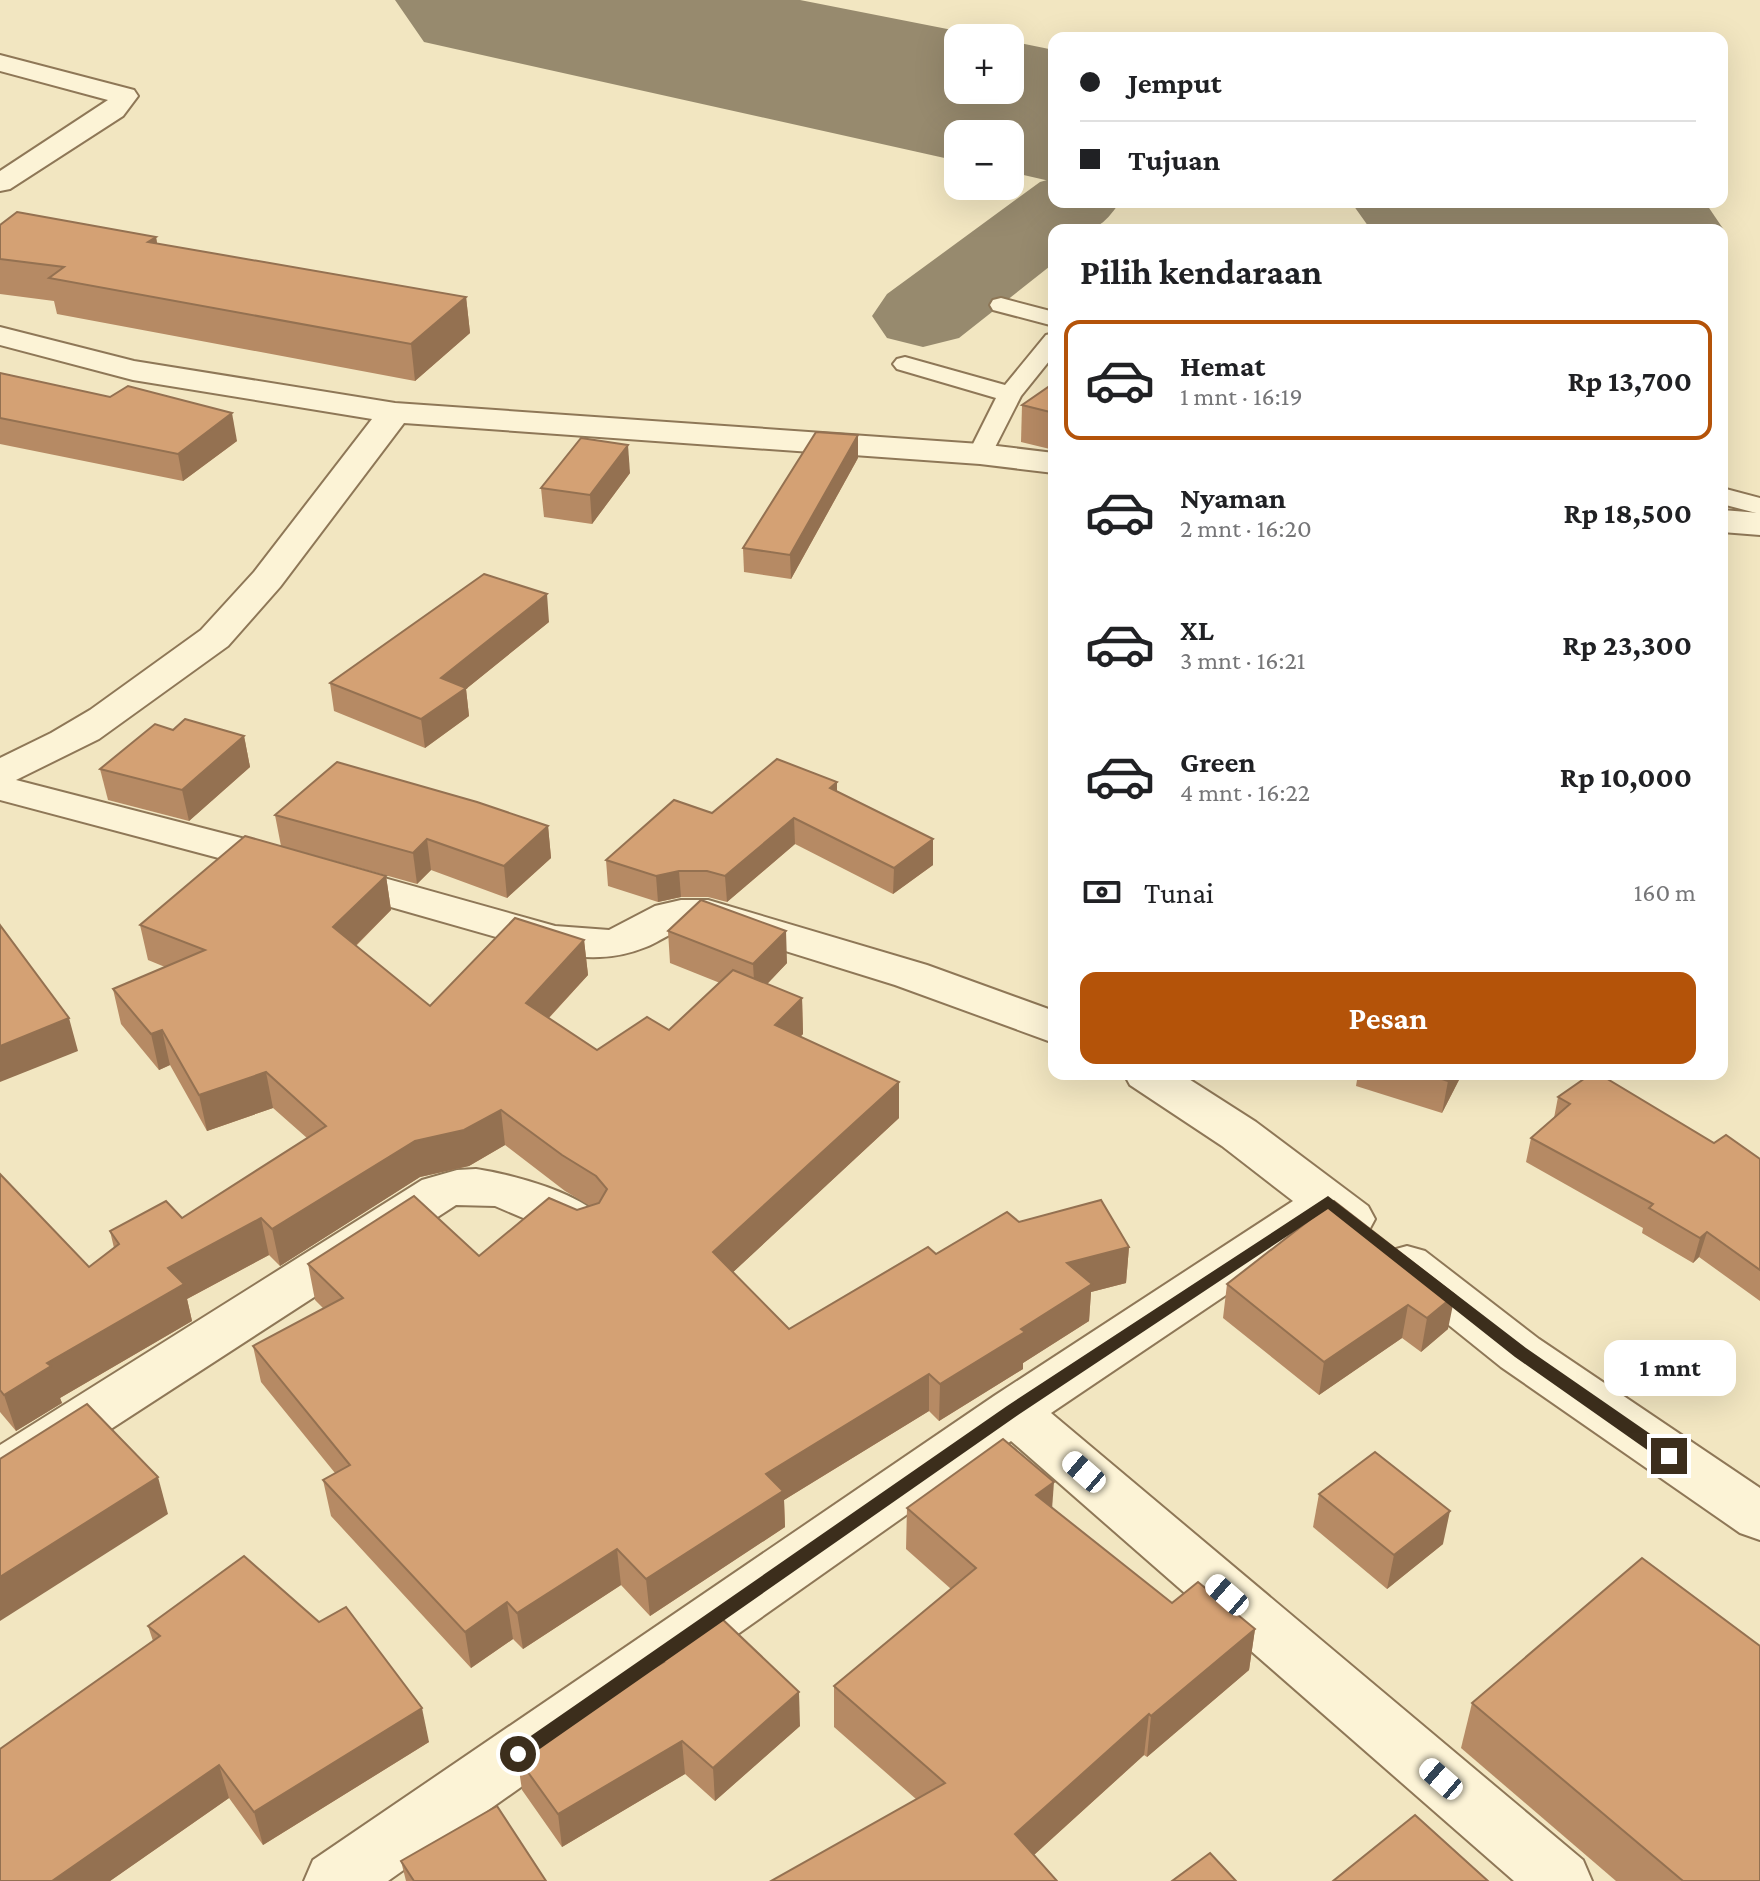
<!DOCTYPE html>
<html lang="id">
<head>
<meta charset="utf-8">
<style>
  :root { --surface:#fff; --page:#f6f6f6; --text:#202124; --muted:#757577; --line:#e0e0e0; --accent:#b45309 }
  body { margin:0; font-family:"Crimson Pro",serif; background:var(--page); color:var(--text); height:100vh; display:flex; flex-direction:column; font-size:30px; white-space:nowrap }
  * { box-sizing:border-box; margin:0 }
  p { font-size:26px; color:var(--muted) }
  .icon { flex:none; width:44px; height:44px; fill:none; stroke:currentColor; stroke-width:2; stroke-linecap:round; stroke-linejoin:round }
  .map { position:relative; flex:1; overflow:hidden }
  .side { position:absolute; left:1048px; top:224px; width:680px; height:856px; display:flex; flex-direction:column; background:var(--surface); border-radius:16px; box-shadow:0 8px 32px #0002 }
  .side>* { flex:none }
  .hud { position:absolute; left:1048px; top:32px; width:680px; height:176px; border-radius:16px; box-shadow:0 8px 32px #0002; display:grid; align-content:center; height:176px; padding:0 32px; background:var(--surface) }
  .buttons { position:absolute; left:944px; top:24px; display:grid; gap:16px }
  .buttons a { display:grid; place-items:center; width:80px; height:80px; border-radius:16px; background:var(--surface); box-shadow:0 8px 32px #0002; font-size:40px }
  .end { position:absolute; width:36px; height:36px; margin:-18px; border:10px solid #3c2e1c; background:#fff; box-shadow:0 0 0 4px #fff }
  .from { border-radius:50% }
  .bubble { position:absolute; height:56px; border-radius:16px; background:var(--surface); box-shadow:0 8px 32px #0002; font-size:26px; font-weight:700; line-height:56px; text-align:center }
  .car { position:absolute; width:24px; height:48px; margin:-24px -12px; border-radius:10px; box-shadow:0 0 6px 2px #0007; background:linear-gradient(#fff 24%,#345 0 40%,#fff 0 76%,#345 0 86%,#fff 0) }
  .hud b { display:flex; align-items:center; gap:28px; height:76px; font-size:30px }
  .hud b+b { border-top:2px solid var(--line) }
  .hud i { width:20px; height:20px; background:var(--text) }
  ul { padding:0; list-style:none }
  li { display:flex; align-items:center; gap:24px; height:120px; margin:0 16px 12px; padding:0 16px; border:4px solid transparent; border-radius:16px }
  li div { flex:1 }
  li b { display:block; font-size:30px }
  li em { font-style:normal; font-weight:700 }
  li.selected { border-color:var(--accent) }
  li>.icon { width:72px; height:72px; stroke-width:1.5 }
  h2 { padding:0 32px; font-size:36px; line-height:96px }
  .pay { display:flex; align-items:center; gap:20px; height:88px; padding:0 32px; font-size:30px }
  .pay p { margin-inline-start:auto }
  .action { display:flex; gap:16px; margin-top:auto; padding:16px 32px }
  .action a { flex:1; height:92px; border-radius:16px; background:var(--accent); color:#fff; font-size:32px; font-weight:700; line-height:92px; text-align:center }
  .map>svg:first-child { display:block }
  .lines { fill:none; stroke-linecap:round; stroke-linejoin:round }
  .taxiway { fill:#978a6e; fill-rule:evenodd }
  .runway { fill:#978a6e; fill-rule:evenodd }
  .lane-casing { stroke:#8e7757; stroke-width:4 }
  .street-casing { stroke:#8e7757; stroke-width:4 }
  .lane { fill:#fcf3d6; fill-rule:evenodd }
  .street { fill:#fcf3d6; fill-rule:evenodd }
  .wall { fill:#b68a64 }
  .shaded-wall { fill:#947151 }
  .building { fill:#d4a174; stroke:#947151; stroke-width:2 }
  .route { fill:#3c2e1c }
</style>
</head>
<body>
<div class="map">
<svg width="1760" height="1881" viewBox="0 0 1760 1881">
  <rect width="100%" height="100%" fill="#f2e6c1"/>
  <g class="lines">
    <path class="taxiway" d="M1054 178V202H1120C1098 234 1091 230 1054 230V263L959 338 923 347 887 338 872 316 887 294 1040 182Z"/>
    <g class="runway">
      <polygon points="395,0 800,0 993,38 958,38 958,90 1010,90 1010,41 1054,50 1054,182 1010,172 1010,134 958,134 958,161 424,42"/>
      <polygon points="1351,202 1705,202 1724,230 1722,233 1722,230 1371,230"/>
    </g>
    <g class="lane-casing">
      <g id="lane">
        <polygon points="1001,298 1054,312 1054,326 993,310 990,305 993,300"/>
        <polygon points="1054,333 1054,355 1021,396 989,459 971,459 968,454 996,398 897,369 893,364 897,359 905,357 1005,385 1046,335"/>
        <polygon points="1722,488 1760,498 1760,514 1722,504"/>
      </g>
    </g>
    <g class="street-casing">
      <g id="street">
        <polygon points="0,55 134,90 138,96 123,116 10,189 0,191 0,171 108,100 0,71"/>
        <path d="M0 327 134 361 395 403 980 444 1054 453V473L980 464 404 423 280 587 228 646 99 739 16 780 245 839 555 926 609 930 655 906 681 900H708L927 965 1054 1011V1043L895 985 705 926C680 925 667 938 646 947 614 960 585 959 552 953L215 857 0 800V758L51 733 90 710 201 630 254 572 372 419 133 380 0 345Z"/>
        <polygon points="1722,510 1760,513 1760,535 1722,532"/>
        <polygon points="1124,1074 1181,1074 1256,1122 1368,1206 1375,1219 1368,1232 1350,1237 1327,1227 1051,1413 1583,1860 1592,1881 1514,1881 1011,1441 388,1881 304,1881 313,1860 994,1396 1293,1201 1222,1146 1130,1085"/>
        <path d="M476 1169C510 1174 589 1194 607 1225L600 1238 582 1243 495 1206 456 1205 20 1488 0 1495V1445L422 1180 457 1170Z"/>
        <polygon points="1407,1246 1425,1251 1539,1339 1760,1488 1760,1540 1740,1533 1501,1367 1389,1277 1382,1264 1389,1251"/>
      </g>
    </g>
    <use href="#lane" class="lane"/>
    <use href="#street" class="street"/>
  </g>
  <g class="wall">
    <polygon points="0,225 156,237 157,244 466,297 470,333 415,381 57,314 54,301 0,294"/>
    <polygon points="0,373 237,441 183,481 0,444"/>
    <polygon points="1054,383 1054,450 1021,442 1022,405"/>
    <polygon points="858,458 791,579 744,572 743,548"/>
    <polygon points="630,473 592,524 544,517 541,488"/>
    <polygon points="549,622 466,689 469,716 425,748 334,711 330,683"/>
    <polygon points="173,730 244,736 250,767 189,821 108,800 100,769"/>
    <polygon points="837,782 837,792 933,839 933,865 893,894 795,844 727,902 708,897 681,897 658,902 608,886 606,860 712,813"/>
    <polygon points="275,815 548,826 551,858 507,898 431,870 417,884 281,846"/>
    <polygon points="386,876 391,910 356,946 430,1006 584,940 588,975 549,1018 597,1050 669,1030 720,983 670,963 668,931 787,963 767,984 802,998 803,1034 800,1037 899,1082 899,1118 733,1272 789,1329 936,1254 1019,1222 1129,1247 1126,1283 1091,1292 1089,1321 1023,1363 1023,1369 939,1421 929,1411 784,1500 785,1527 650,1616 621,1585 523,1649 513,1639 471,1668 331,1516 323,1480 335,1473 261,1382 253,1346 324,1309 315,1300 308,1264 479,1256 577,1210 590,1206 565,1191 505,1145 469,1166 420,1177 280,1266 269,1255 187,1299 192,1321 60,1398 62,1403 16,1431 0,1412 0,1174 89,1267 114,1248 110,1231 182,1218 307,1138 273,1108 207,1131 170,1065 159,1070 121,1024 113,989 165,967 148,960 140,925"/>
    <polygon points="1358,1074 1462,1074 1442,1113 1356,1086"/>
    <polygon points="1558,1097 1714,1143 1760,1159 1760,1301 1699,1257 1693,1263 1642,1233 1643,1228 1526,1162 1531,1138 1554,1118"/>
    <polygon points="1334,1201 1448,1329 1421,1352 1402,1338 1319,1395 1223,1318 1227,1284"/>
    <polygon points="1319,1494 1443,1544 1387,1589 1313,1527"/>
    <polygon points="907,1508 1052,1508 1172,1603 1255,1629 1249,1670 1147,1757 1144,1755 1034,1855 916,1799 834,1727 834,1686 951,1589 906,1549"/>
    <polygon points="148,1626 429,1742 263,1845 229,1798 110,1881 0,1881 153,1641"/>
    <polygon points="659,1658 800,1726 715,1801 685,1774 562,1847 522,1790 517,1757 660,1665"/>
    <polygon points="1472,1703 1760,1881 1616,1881 1461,1748"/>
    <polygon points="401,1861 546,1881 406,1881"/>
  </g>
  <g class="shaded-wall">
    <polygon points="156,237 162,273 148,242"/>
    <polygon points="466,297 470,333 415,381 411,344"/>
    <polygon points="232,413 237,441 183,481 178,454"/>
    <polygon points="858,435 858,458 791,579 790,555"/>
    <polygon points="628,445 630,473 592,524 590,495"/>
    <polygon points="547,594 549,622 466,689 469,716 425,748 421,719 441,678"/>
    <polygon points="244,736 250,767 189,821 182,790"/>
    <polygon points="837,782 837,808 830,788"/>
    <polygon points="794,818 795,844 727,902 725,876"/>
    <polygon points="548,826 551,858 507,898 504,866"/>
    <polygon points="427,839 431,870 417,884 413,853"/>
    <polygon points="933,839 933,865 893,894 894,868"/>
    <polygon points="679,871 681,897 658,902 656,876"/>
    <polygon points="386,876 391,910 339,962 333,927"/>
    <polygon points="786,931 787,963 755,997 753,964"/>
    <polygon points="584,940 588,975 530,1038 526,1003"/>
    <polygon points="802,998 803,1034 776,1061 775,1025"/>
    <polygon points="69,1018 78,1051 0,1082 0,1046"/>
    <polygon points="162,1030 170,1065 159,1070 151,1034"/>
    <polygon points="266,1072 273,1108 207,1131 199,1095"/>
    <polygon points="1452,1074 1462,1074 1442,1113 1448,1081"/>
    <polygon points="899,1082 899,1118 715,1289 713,1252"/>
    <polygon points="501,1110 505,1145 469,1166 420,1177 280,1266 272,1229 415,1141"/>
    <polygon points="261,1218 269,1255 187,1299 192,1321 60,1398 62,1403 16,1431 4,1395 168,1268"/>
    <polygon points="1707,1232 1699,1257 1693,1263 1700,1238"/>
    <polygon points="1129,1247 1126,1283 1091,1292 1089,1321 1023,1363 1023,1369 939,1421 940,1384 1021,1329 1067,1263"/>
    <polygon points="1455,1295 1448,1329 1421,1352 1427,1318"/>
    <polygon points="1408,1305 1402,1338 1319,1395 1324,1362"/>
    <polygon points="929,1374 929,1411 784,1500 785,1527 650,1616 646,1579 766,1474"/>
    <polygon points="158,1477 168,1514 0,1621 0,1577"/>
    <polygon points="1054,1482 1051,1523 1036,1495"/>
    <polygon points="1450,1511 1443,1544 1387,1589 1394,1555"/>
    <polygon points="617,1549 621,1585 523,1649 517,1613"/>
    <polygon points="507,1602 513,1639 471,1668 465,1632"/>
    <polygon points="1255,1629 1249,1670 1147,1757 1151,1716"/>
    <polygon points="799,1692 800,1726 715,1801 713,1768"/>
    <polygon points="422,1708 429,1742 263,1845 254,1812"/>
    <polygon points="1149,1714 1144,1755 1013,1874 1015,1834"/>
    <polygon points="682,1741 685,1774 562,1847 558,1814"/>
    <polygon points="219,1765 229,1798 110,1881 52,1881"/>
  </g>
  <g class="building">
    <polygon points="17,212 156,237 148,242 466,297 411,344 49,278 64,267 0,259 0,225"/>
    <polygon points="0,373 110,397 128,386 232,413 178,454 0,418"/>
    <polygon points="1054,383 1054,413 1022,405"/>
    <polygon points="816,432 858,435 790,555 743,548"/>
    <polygon points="581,438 628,445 590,495 541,488"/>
    <polygon points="484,574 547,594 441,678 466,688 421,719 330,683"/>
    <polygon points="185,719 244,736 182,790 100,769 155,724 173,730"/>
    <polygon points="777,759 837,782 830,788 933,839 894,868 794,818 725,876 707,871 679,871 656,876 606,860 674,800 712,813"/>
    <polygon points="337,762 477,802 548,826 504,866 427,839 413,853 275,815"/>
    <polygon points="245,836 386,876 333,927 430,1006 515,918 584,940 526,1003 597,1050 647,1017 669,1030 733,970 802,998 775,1025 899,1082 713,1252 789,1329 928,1247 936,1254 1007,1212 1019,1222 1101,1200 1129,1247 1067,1263 1092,1284 1021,1329 1025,1332 940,1384 929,1374 766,1474 783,1491 646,1579 617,1549 517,1613 507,1602 465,1632 323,1480 350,1465 253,1346 343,1298 308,1264 414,1196 479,1256 549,1198 577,1210 599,1203 607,1189 596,1176 562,1155 501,1110 464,1130 415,1141 272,1229 261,1218 168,1268 184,1284 47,1363 51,1366 4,1395 0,1390 0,1174 89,1267 119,1244 110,1231 166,1201 182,1218 326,1126 266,1072 199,1095 162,1030 151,1034 113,989 205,950 140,925"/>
    <polygon points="701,900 786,931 753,964 668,931"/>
    <polygon points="0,925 69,1018 0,1046"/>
    <polygon points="1427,1074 1452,1074 1448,1081"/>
    <polygon points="1591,1074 1599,1074 1714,1143 1726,1135 1760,1159 1760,1270 1707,1232 1700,1238 1649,1208 1653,1204 1531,1138 1570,1104 1558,1097"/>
    <polygon points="1334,1201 1455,1295 1427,1318 1408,1305 1324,1362 1227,1284"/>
    <polygon points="87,1404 158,1477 0,1577 0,1459"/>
    <polygon points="1003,1439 1054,1482 1036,1495 1172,1603 1198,1582 1255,1629 1151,1716 1149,1714 1015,1834 1057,1881 771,1881 945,1783 834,1686 976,1568 907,1508"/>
    <polygon points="1375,1452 1450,1511 1394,1555 1319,1494"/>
    <polygon points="244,1556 319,1622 346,1607 422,1708 254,1812 219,1765 52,1881 0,1881 0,1749 160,1636 148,1626"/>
    <polygon points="1642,1558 1760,1646 1760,1881 1683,1881 1472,1703"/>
    <polygon points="719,1616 799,1692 713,1768 682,1741 558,1814 517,1757 595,1703 664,1662 659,1658"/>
    <polygon points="497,1806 546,1881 414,1881 401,1861"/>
    <polygon points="1415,1815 1488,1881 1333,1881"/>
    <polygon points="1210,1853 1236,1881 1172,1881"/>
  </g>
  <polygon class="route" points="1328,1196 1526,1348 1675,1451 1675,1461 1663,1461 1515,1357 1328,1209 1018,1415 524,1760 512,1760 509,1754 512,1749 1007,1406"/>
</svg>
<div class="buttons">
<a>+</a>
<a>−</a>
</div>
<i class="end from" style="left:518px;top:1754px"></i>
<i class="end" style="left:1669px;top:1456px"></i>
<div class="bubble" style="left:1604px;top:1340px;width:132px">1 mnt</div>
<i class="car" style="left:1084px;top:1472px;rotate:311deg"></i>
<i class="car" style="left:1227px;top:1595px;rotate:311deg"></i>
<i class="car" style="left:1441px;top:1779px;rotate:311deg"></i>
<div class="hud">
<b><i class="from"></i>Jemput</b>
<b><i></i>Tujuan</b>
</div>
<section class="side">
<h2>Pilih kendaraan</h2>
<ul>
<li class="selected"><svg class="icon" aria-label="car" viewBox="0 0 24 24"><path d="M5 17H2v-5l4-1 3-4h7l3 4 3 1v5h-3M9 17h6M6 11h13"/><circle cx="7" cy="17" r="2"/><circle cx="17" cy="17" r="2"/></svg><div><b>Hemat</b><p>1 mnt · 16:19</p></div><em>Rp 13,700</em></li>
<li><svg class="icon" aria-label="car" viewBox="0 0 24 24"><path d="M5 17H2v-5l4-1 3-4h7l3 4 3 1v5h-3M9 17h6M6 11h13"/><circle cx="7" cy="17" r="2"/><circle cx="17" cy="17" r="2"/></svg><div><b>Nyaman</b><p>2 mnt · 16:20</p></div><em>Rp 18,500</em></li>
<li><svg class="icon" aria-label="car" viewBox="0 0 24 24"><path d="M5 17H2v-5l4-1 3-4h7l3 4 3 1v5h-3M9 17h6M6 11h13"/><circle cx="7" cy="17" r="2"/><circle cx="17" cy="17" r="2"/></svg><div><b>XL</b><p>3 mnt · 16:21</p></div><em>Rp 23,300</em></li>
<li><svg class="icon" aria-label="car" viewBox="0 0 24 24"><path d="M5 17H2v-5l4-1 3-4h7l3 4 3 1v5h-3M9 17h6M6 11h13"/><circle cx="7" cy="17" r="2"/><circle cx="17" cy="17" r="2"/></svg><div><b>Green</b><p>4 mnt · 16:22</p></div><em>Rp 10,000</em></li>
</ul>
<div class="pay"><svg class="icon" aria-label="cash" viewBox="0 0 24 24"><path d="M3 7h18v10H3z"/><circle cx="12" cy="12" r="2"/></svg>Tunai<p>160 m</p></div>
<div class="action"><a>Pesan</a></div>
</section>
</div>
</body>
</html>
